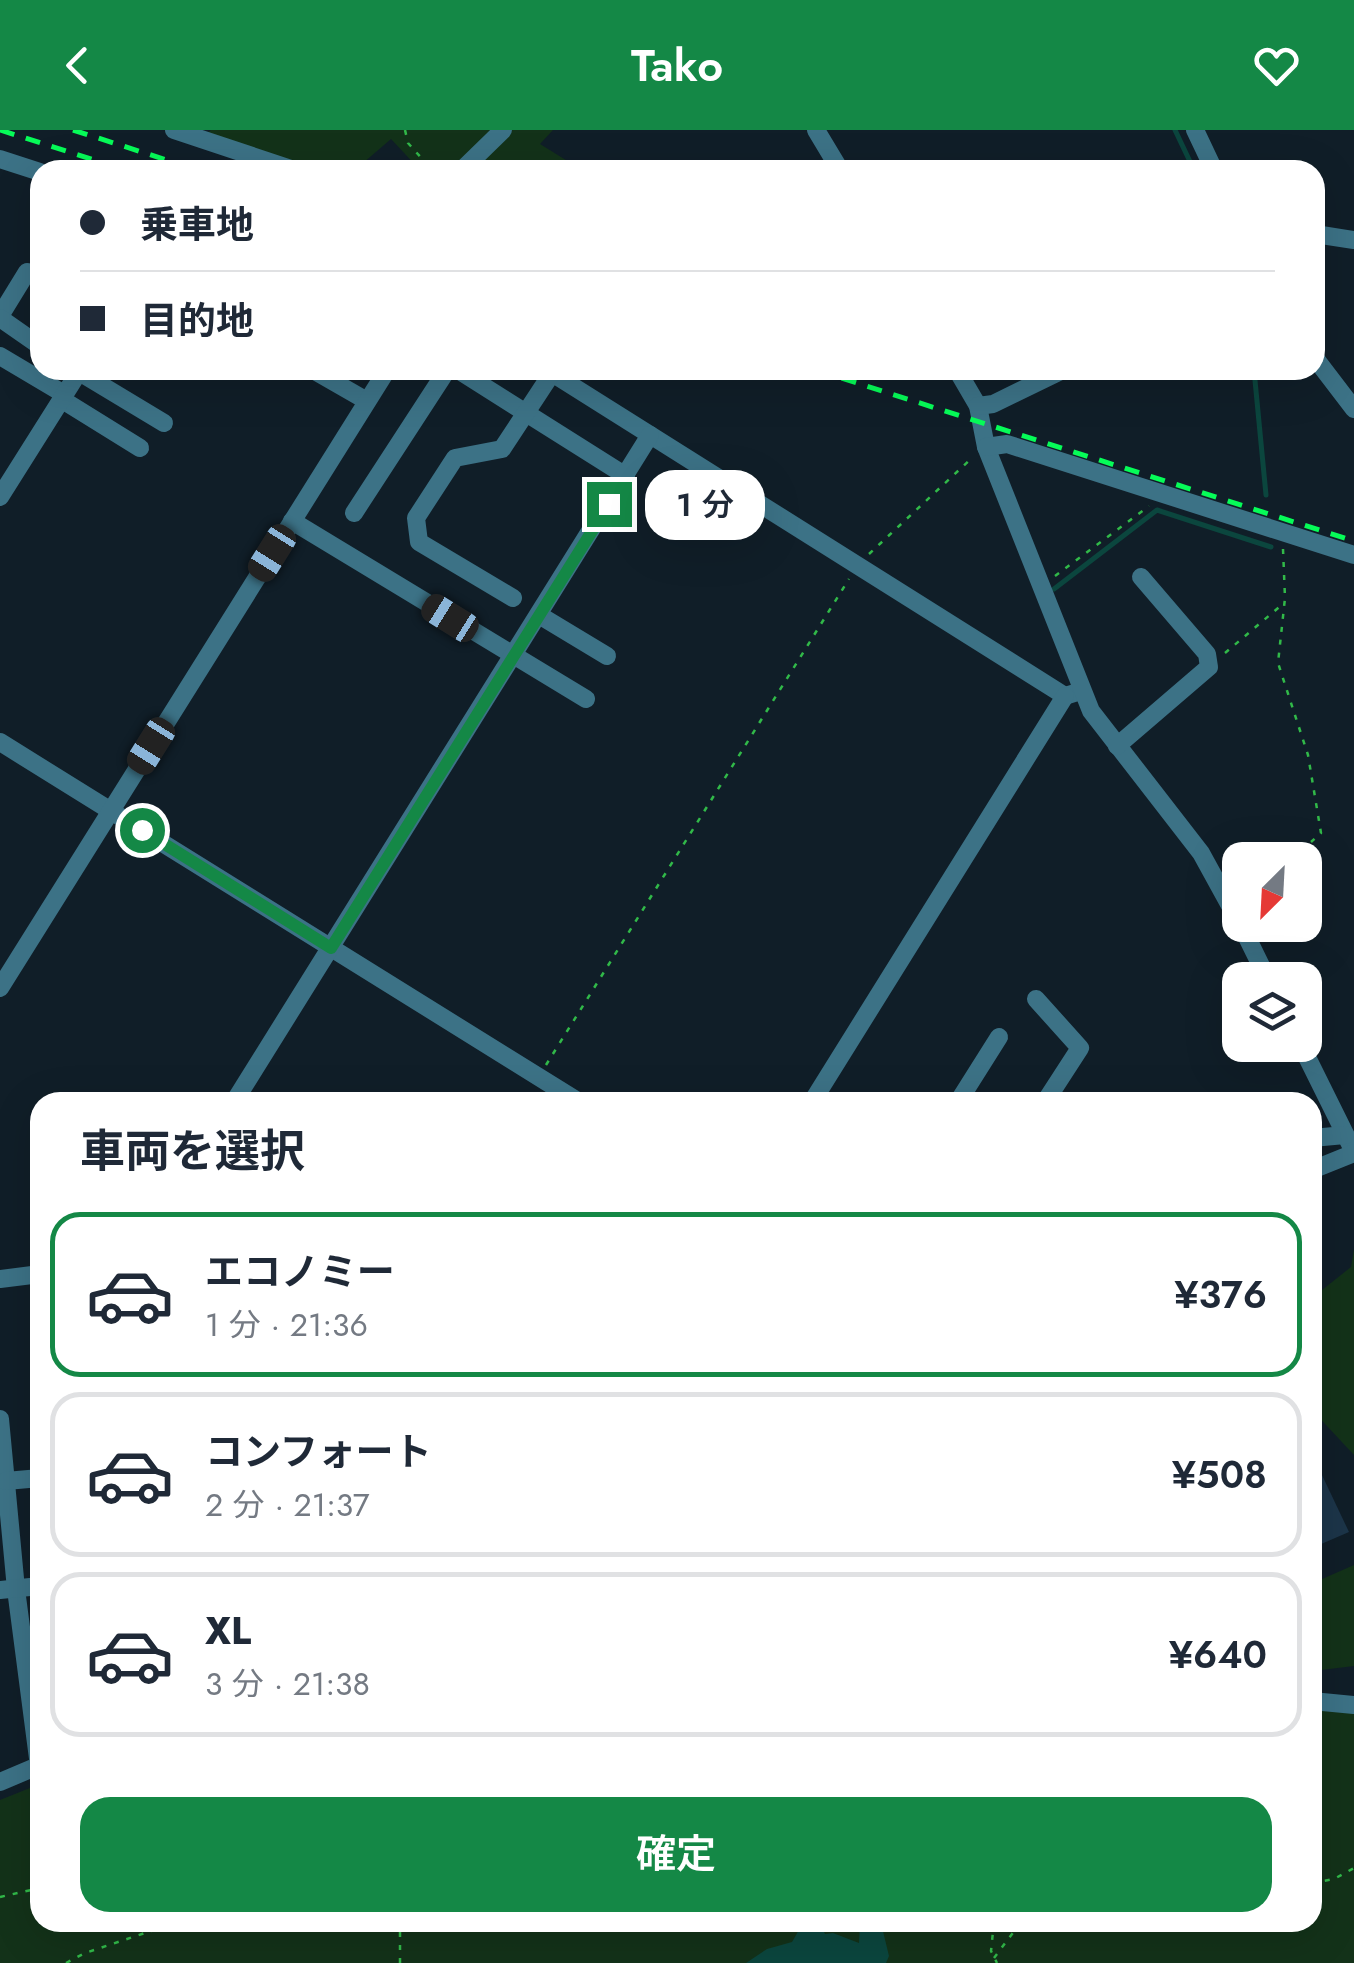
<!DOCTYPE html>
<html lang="ja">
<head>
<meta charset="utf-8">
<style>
  :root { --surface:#fff; --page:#f2f2f3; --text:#1f2937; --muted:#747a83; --line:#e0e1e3; --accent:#148846 }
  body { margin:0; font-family:Jost,"Noto Sans JP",sans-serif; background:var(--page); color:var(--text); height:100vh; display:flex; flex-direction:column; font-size:38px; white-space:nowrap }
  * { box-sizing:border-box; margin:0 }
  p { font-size:32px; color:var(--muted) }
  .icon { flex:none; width:55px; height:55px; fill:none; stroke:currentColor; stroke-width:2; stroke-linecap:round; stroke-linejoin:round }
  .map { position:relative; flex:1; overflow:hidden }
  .panel { position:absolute; left:30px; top:962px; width:1292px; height:840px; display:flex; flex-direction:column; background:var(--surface); border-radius:30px; box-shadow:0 10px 40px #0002 }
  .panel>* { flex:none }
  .banner { position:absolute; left:30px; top:30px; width:1295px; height:220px; border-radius:30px; box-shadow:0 10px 40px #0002; display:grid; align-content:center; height:220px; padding:0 50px; background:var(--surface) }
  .needle { width:65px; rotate:204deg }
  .controls { position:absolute; left:1222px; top:712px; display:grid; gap:20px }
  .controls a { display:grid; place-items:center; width:100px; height:100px; border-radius:20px; background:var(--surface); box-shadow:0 10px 40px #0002; font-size:50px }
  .end { position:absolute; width:45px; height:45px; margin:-22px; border:12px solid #148846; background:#fff; box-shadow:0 0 0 5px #fff }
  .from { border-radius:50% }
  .bubble { position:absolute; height:70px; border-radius:30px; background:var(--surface); box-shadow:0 10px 40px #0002; font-size:32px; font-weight:600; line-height:70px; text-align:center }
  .car { position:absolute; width:30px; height:60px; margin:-30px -15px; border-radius:12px; box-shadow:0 0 8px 2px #0007; background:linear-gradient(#222 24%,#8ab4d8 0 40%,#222 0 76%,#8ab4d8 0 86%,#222 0) }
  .banner b { display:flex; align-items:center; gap:35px; height:95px; font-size:38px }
  .banner b+b { border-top:2px solid var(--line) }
  .banner i { width:25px; height:25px; background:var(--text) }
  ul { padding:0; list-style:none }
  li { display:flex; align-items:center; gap:30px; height:165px; margin:0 20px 15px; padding:0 30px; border:5px solid var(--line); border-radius:30px }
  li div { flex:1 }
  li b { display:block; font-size:38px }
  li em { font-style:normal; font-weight:600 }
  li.on { border-color:var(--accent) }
  li>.icon { width:90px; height:90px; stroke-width:1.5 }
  h2 { padding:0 50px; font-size:45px; line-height:120px }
  .button { display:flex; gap:20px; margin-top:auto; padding:20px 50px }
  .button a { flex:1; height:115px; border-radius:30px; background:var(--accent); color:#fff; font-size:40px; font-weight:600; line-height:115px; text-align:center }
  header { display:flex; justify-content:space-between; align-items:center; height:130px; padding:0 50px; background:var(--accent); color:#fff; font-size:45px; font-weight:600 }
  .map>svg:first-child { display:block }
  .green { fill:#133219 }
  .water { fill:#0b463e }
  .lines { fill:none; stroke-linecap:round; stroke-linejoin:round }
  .stream { stroke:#0b463e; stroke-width:5 }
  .building { fill:#1c3549 }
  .path { stroke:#31b949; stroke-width:2.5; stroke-dasharray:5 8; stroke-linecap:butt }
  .minor { stroke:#3c7286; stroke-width:18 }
  .rail { stroke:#06fc58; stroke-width:5; stroke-dasharray:15 12; stroke-linecap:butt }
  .route { stroke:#148846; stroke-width:12 }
</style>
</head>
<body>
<header><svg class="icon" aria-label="back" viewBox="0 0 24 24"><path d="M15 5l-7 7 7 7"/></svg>Tako<svg class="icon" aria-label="heart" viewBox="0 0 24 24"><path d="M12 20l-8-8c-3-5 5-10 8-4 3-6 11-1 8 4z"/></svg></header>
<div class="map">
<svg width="1354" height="1833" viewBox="0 0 1354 1833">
  <rect width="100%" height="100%" fill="#101e28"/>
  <g class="green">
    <polygon points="211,0 553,0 540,14 582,40 420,40 391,9 355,40 312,40 207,3"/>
    <polygon points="1354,1119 1354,1325 1313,1281 1312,1168 1351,1137"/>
    <polygon points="1354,1435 1354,1536 1313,1541 1313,1453"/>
    <polygon points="1313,1574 1354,1579 1354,1833 0,1833 0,1670 40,1654 40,1792 1312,1792"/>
  </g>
  <polygon class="water" points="803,1793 820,1793 825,1804 833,1803 859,1813 860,1793 881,1793 889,1826 886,1833 746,1833 767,1819 792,1812"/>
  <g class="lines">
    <g class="stream">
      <polyline points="1175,0 1194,40"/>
      <polyline points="1254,240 1266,365"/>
      <polyline points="1054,459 1157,380 1271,417"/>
    </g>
  </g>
  <polygon class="building" points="1321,1343 1349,1402 1312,1418 1312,1347"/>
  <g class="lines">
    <g class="path">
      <polyline points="405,0 408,13 432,40"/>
      <polyline points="1283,419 1285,468 1278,533 1308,625 1321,703 1311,712"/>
      <polyline points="869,424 973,327"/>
      <polyline points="1055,446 1149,376"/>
      <polyline points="1225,523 1284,473"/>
      <polyline points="546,935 849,449"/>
      <polyline points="1312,1753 1334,1749 1354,1738"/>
      <polyline points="0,1767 40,1758"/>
      <polyline points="994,1792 991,1821 997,1833"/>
      <polyline points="994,1828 1021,1792"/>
      <polyline points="66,1833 85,1823 178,1792"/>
      <polyline points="400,1833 400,1792"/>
    </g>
    <g class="minor">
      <polyline points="174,0 294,40"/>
      <polyline points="816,0 840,40"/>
      <polyline points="1195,0 1214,40"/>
      <polyline points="0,29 40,42"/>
      <polyline points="462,40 503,0"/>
      <polyline points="1315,104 1354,110"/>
      <polyline points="0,186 27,142 40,150"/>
      <polyline points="0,188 40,216"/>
      <polyline points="0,226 64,264"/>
      <polyline points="1315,228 1354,279"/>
      <polyline points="76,240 164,293"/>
      <polyline points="313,240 367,271"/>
      <polyline points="458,240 626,346"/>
      <polyline points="547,240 1065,566 1081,561"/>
      <polyline points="957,240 978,276 986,317 1091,581 1201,723 1240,794"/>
      <polyline points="61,269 140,318"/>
      <polyline points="978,276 993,274 1063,240"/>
      <polyline points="986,317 1007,314 1354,425"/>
      <polyline points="0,367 80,240"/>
      <polyline points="354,383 447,240"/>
      <polyline points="292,391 586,569"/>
      <polyline points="513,468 419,412 416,388 455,328 502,319 552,243"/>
      <polyline points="539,485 607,526"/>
      <polyline points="0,612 579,972"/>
      <polyline points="1117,616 1209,537 1207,524 1141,447"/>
      <polyline points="1241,795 1268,850"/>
      <polyline points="0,858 387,240"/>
      <polyline points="1036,869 1080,918 1045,972"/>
      <polyline points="1301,915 1354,1022"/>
      <polyline points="234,972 650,305"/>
      <polyline points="812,972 1065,566"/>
      <polyline points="958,972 999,907"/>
      <polyline points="1312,1008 1345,1005"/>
      <polyline points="1312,1040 1354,1023"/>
      <polyline points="0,1149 40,1144"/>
      <polyline points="0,1289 16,1459 39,1636"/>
      <polyline points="6,1351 40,1348"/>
      <polyline points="0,1460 40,1456"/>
      <polyline points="1312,1571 1354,1575"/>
      <polyline points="0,1652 40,1635"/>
    </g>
    <g class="rail">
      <polyline points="0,0 126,40"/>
      <polyline points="73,0 198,40"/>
      <polyline points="816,240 1354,411"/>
    </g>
  </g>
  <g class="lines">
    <polyline class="route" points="142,700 331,818 609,374"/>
  </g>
</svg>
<div class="controls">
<a><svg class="needle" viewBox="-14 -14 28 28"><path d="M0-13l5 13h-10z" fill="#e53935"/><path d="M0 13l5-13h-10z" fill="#747a83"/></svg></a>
<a><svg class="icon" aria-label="layers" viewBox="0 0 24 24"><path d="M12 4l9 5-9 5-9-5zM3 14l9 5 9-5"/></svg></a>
</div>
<i class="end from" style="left:142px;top:700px"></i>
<i class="end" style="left:609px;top:374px"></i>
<div class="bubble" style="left:645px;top:340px;width:120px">1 分</div>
<i class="car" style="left:272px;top:423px;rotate:212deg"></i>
<i class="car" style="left:450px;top:488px;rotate:302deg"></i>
<i class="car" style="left:151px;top:616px;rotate:212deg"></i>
<div class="banner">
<b><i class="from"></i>乗車地</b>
<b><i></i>目的地</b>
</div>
<section class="panel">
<h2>車両を選択</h2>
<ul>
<li class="on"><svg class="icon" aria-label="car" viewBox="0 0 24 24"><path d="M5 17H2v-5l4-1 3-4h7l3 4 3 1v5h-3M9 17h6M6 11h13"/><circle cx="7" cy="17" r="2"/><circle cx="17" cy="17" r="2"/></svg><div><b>エコノミー</b><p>1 分 · 21:36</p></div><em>¥376</em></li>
<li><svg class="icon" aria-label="car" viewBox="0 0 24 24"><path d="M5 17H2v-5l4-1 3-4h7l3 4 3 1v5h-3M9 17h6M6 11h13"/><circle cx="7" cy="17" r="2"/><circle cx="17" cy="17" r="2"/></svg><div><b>コンフォート</b><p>2 分 · 21:37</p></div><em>¥508</em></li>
<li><svg class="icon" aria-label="car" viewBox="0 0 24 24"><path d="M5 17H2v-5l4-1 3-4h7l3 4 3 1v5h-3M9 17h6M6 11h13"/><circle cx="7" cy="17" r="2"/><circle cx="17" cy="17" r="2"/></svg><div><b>XL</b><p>3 分 · 21:38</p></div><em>¥640</em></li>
</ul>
<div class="button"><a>確定</a></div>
</section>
</div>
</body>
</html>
